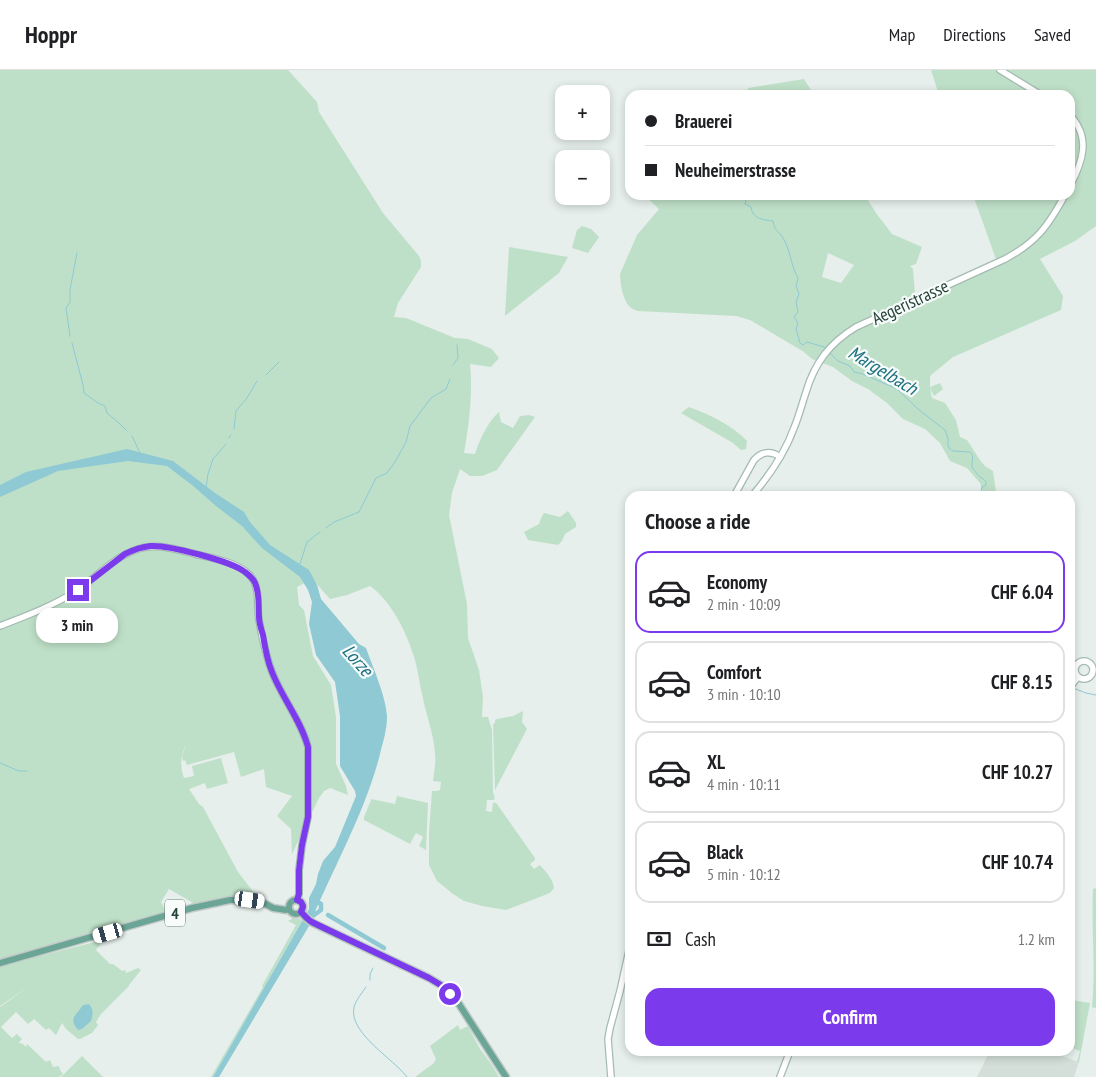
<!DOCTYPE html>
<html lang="en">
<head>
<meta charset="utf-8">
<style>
  :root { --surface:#fff; --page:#f6f6f6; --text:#202124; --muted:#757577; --line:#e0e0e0; --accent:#7c3aed }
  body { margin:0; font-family:"PT Sans Narrow",sans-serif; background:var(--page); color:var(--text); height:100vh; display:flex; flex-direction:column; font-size:19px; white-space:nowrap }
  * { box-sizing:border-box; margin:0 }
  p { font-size:16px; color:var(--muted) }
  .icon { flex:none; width:28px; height:28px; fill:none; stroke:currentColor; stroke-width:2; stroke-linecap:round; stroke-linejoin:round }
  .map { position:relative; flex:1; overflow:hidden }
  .details { position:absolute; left:625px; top:421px; width:450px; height:565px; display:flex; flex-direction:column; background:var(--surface); border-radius:15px; box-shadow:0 2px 8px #0003 }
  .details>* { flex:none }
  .banner { position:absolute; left:625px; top:20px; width:450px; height:110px; border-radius:15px; box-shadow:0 2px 8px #0003; display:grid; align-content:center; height:110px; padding:0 20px; background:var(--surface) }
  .fabs { position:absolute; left:555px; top:15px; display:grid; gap:10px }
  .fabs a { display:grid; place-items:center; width:55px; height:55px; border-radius:10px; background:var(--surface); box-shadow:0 2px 8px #0003; font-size:25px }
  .end { position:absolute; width:22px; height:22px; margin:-11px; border:6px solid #7c3aed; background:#fff; box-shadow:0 0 0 2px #fff }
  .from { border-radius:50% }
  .bubble { position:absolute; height:35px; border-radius:15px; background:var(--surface); box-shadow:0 2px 8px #0003; font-size:16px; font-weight:700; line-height:35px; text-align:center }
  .car { position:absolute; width:15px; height:30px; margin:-15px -8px; border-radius:6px; box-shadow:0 0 4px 1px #0007; background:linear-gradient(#fff 24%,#345 0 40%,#fff 0 76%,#345 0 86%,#fff 0) }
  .banner b { display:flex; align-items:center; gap:18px; height:48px; font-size:19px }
  .banner b+b { border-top:1px solid var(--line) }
  .banner i { width:12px; height:12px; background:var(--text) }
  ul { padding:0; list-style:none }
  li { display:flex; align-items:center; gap:15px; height:82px; margin:0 10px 8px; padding:0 10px; border:2px solid var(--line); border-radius:15px }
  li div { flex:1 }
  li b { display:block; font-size:19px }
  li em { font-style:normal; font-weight:700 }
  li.on { border-color:var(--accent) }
  li>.icon { width:45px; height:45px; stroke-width:1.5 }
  h2 { padding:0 20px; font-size:22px; line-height:60px }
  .pay { display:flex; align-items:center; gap:12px; height:55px; padding:0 20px; font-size:19px }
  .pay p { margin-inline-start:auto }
  .primary-button { display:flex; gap:10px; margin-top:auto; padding:10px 20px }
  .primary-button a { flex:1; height:58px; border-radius:15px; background:var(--accent); color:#fff; font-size:20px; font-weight:700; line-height:58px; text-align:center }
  header { display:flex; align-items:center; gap:30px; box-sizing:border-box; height:70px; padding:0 25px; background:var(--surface); border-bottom:1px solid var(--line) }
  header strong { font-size:24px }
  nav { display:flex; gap:28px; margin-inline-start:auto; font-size:18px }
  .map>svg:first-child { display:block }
  .built { fill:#d4dfda }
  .green { fill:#bfe0c8; fill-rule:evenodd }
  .water { fill:#8ec9d4 }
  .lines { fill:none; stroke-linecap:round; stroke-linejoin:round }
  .stream { stroke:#8ec9d4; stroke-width:1 }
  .canal { stroke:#8ec9d4; stroke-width:4.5 }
  .secondary-casing { stroke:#a4bbb3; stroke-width:8 }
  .primary-casing { stroke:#c2cac8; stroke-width:9 }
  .secondary { stroke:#fff; stroke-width:5.5 }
  .primary { stroke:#6aa596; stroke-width:6 }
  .route { stroke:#7c3aed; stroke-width:6 }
  .labels { text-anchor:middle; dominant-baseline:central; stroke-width:4.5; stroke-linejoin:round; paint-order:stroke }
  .shield { fill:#f7fbf9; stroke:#637a73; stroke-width:1 }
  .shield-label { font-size:16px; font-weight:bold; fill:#24423a }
  .street-label { font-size:18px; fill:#24423a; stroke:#f7fbf9 }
  .water-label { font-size:19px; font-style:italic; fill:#1c6f80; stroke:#f7fbf9 }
</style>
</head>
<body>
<header>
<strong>Hoppr</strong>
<nav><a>Map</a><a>Directions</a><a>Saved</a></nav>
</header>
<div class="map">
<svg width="1096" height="1007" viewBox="0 0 1096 1007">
  <rect width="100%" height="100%" fill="#e6efeb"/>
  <polygon class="built" points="990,981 1048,981 1079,992 1074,1007 977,1007"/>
  <g class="green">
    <path d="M0 0H288L317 32 319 42 383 143 419 186 421 191V197L398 233 394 247 406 248 455 268 468 269 492 279 499 288 491 297 470 294C473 321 469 356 464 383L475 384C480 369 487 353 499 342L501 352 513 358 520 346 529 345 535 347 497 400 482 406H470L460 399 452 423 449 445 467 534 468 568 479 600 483 627 482 647H488L492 660 493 722 495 729 493 730H487L486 741 492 742 493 732 497 734 535 788V790L530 794 534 799 540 795C546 802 553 809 554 818L550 823 506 840 482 836 464 831 453 824 437 811 429 795V762L432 721H437L440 720 441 712 433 711C434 702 436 693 435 684 434 664 426 645 422 624 419 612 418 599 414 587 407 563 391 531 370 516L347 525 330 529 312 509 297 517 299 535 304 540 313 586 331 615 336 647V694L346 716 348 725 330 718 324 721 319 728 292 784 291 759 277 746 292 726 266 717 264 699 241 707 234 682 187 695 185 690 183 691 182 686 186 675C180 685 180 697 184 708L194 706 192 696 221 688 228 713 207 719 205 713 189 719 199 734 203 737 238 802 258 828 233 826 195 834 169 819 161 832 166 842 97 863 0 889Z"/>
    <path d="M931 0H1096V156L1075 171 1040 189 1063 226 1061 240 953 287 930 306V317L940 313 943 319 934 326 930 318 932 328 945 333 956 350 960 367 967 370 980 390 985 396 993 401 996 422 999 426H984L980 413 967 398 950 391 940 373 925 359 903 349 887 333 868 319 852 311 833 297 812 289 804 282 750 250 736 246 638 241C635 240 632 239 630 237 623 231 620 213 620 204L637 165 659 139 644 125H865L876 143 892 164 922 177 916 194 910 196 913 199 915 224 917 228 1003 189H996L973 125H1070V25H939ZM828 183 854 195 841 213 822 207Z"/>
    <polygon points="804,9 814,25 748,25 748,18"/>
    <polygon points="582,156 591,159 599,167 588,183 572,178 577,160"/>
    <polygon points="509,177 568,187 559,203 505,246"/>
    <path d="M689 337C710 345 731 354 747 371L746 379 741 380 733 373 681 343Z"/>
    <polygon points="568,441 576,453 576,457 565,464 562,471 558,475 528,470 524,462 539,454 542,446 544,443 560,447"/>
    <polygon points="523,641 522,652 527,659 495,720 493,654 495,653 495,650 497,649 513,646"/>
    <polygon points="397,726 428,733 426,780 419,776 423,767 416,763 410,774 364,750 364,747 371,730 371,729 395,734"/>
    <path d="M1096 818V938L1092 937C1096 897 1091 858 1093 819Z"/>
    <polygon points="293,848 300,849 302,851 213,1007 211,1007 263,917 262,916 296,855 288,851"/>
    <polygon points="99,871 100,876 97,878 96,880 110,894 113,894 122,901 125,900 126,903 138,898 141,900 129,915 129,916 101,944 96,952 98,955 92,963 80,969 78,969 66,959 62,953 56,965 49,958 46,960 34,949 28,954 16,942 1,957 12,968 17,964 22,969 19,972 21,974 22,973 26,977 27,974 46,992 50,990 53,997 59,996 60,1000 63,1004 59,1007 0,1007 0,937 28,917 0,936 0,896"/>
    <polygon points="1070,930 1090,933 1079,992 1077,992 1080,981 1070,977"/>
    <polygon points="458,955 460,960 468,956 480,979 492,995 499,1007 415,1007 434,993 436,989 430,976"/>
    <polygon points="82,986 103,1007 61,1007"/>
  </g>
  <g class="water">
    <path d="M127 379 173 391 215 423 244 442 250 452 270 475 309 500 317 515 321 529 359 574 366 578C373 598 386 626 387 647 387 661 382 675 379 688 363 747 332 800 309 856L219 1007H213L309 839V828L316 814 318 804 323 791 335 777 356 726 355 721 340 696V646L335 612 316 585 309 554 312 532 308 520 300 507 262 478 242 456 216 436 192 415 167 396 128 391 58 401 0 427V415L26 402Z"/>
    <path d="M89 934C94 940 93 944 91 951L82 959 78 960C68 948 76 946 83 935Z"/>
  </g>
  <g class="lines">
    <g class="stream">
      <path d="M734 125 746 129 745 134 751 137C752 149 764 150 773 151 775 160 775 159 781 165 791 178 790 195 798 208L796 216 799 224 796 232 798 242 794 247 798 253 796 259 800 273 803 275 807 272 824 277 827 280"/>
      <polyline points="70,266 66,238 70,232 70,220 77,183"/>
      <polyline points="72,273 83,315 84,323 98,333 105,336 107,343 119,353 127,361"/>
      <path d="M829 282 838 291 850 296 854 302 863 304 897 319 918 339 945 360 948 368V375L949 378 953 381 970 382C975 386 971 392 972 397 974 399 975 402 977 404 980 408 984 408 986 412V415L982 417 981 421 985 426"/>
      <polyline points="453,295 458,288 457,275"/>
      <polyline points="266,305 279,292"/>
      <polyline points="234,359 236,341 247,328 257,311"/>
      <polyline points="132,366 140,383"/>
      <polyline points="229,368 231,365"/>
      <polyline points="206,418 208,404 213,389 226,374"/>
      <polyline points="326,458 334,452 359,442 376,408 387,403 395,392 406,372 410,356 431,328 446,319 450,309"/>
      <polyline points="300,494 307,472 320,462"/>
      <polyline points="1073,618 1086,623 1096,625"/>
      <polyline points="0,693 19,701 27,701"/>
      <polyline points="370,910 370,904 373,898"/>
      <path d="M366 917C362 923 356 930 354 937 348 963 394 989 407 1007"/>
    </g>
    <g class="canal">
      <polyline points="328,845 384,878"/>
      <polyline points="310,848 321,840 321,834 316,831"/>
    </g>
    <g class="secondary-casing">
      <g id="secondary">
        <polyline points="1000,0 1041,25"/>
        <path d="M1070 45C1091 68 1083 91 1070 116"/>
        <path d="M734 426 754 390C761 382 771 380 780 387"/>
        <path d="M752 426C769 406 785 383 794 358 799 346 802 334 806 322 815 292 830 273 856 257L1005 189C1037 172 1048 156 1065 125"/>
        <path d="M0 556C26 546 53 536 76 521 96 508 113 488 135 480 155 472 175 479 195 484 211 488 231 491 245 501 262 513 256 532 259 550 262 567 266 586 272 602 282 628 301 650 308 677V747L302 775 299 800V824L297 830"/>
        <circle cx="1084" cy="600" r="9"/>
        <polyline points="1070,617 1078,607"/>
        <polyline points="611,1007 608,969 610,958 620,921 630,876"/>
        <polyline points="780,1007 790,981"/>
      </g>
    </g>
    <g class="primary-casing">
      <g id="primary">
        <circle cx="296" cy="837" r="7"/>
        <polyline points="301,842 306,848 313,853 429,908 444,917 457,931 506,1007"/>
        <polyline points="0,893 192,838 230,830 239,830 262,832 273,838 286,840 289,839"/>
      </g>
    </g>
    <use href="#secondary" class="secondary"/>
    <use href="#primary" class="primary"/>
  </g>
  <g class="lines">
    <path class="route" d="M78 520 125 484C133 480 142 477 151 476 168 475 231 491 245 502 249 505 253 508 255 513 260 524 258 535 259 547 259 553 261 559 263 565 265 578 267 590 272 602 282 628 301 650 308 677V747L302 775 299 800V824L297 830 301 832 303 836 301 842 310 851 318 855 429 908 444 917 450 924"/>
  </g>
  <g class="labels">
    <rect class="shield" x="165" y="829.5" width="20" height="27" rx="4"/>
    <g class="shield-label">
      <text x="175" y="843">4</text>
    </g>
    <g class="street-label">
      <text transform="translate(910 232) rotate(-25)">Aegeristrasse</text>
    </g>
    <g class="water-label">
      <text transform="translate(883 300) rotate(31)">Margelbach</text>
      <text transform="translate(358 590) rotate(49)">Lorze</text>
    </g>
  </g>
</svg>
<div class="fabs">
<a>+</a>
<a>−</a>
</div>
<i class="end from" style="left:450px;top:924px"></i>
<i class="end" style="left:78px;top:520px"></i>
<div class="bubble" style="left:36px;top:538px;width:82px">3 min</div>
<i class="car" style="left:250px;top:830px;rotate:98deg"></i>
<i class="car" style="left:108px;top:863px;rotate:254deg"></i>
<div class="banner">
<b><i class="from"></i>Brauerei</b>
<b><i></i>Neuheimerstrasse</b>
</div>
<section class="details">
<h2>Choose a ride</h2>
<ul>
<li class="on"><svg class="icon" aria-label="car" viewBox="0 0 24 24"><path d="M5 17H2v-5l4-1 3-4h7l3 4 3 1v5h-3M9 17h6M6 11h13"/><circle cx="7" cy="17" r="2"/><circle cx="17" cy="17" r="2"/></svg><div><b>Economy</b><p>2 min · 10:09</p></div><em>CHF 6.04</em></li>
<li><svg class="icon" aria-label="car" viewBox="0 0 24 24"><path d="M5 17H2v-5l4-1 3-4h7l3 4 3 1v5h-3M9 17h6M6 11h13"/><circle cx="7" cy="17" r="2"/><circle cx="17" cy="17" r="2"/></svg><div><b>Comfort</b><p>3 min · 10:10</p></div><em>CHF 8.15</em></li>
<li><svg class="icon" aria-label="car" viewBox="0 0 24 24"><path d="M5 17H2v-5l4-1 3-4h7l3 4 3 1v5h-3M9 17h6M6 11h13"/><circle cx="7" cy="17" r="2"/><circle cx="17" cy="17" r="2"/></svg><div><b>XL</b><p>4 min · 10:11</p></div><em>CHF 10.27</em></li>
<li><svg class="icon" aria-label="car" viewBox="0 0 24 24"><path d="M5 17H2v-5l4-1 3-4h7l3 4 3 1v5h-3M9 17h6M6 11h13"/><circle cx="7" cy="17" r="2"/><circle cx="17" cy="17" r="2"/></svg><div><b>Black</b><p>5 min · 10:12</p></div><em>CHF 10.74</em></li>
</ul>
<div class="pay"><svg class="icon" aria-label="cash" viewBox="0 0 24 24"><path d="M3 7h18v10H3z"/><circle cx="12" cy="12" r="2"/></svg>Cash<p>1.2 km</p></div>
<div class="primary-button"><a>Confirm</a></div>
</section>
</div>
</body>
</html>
